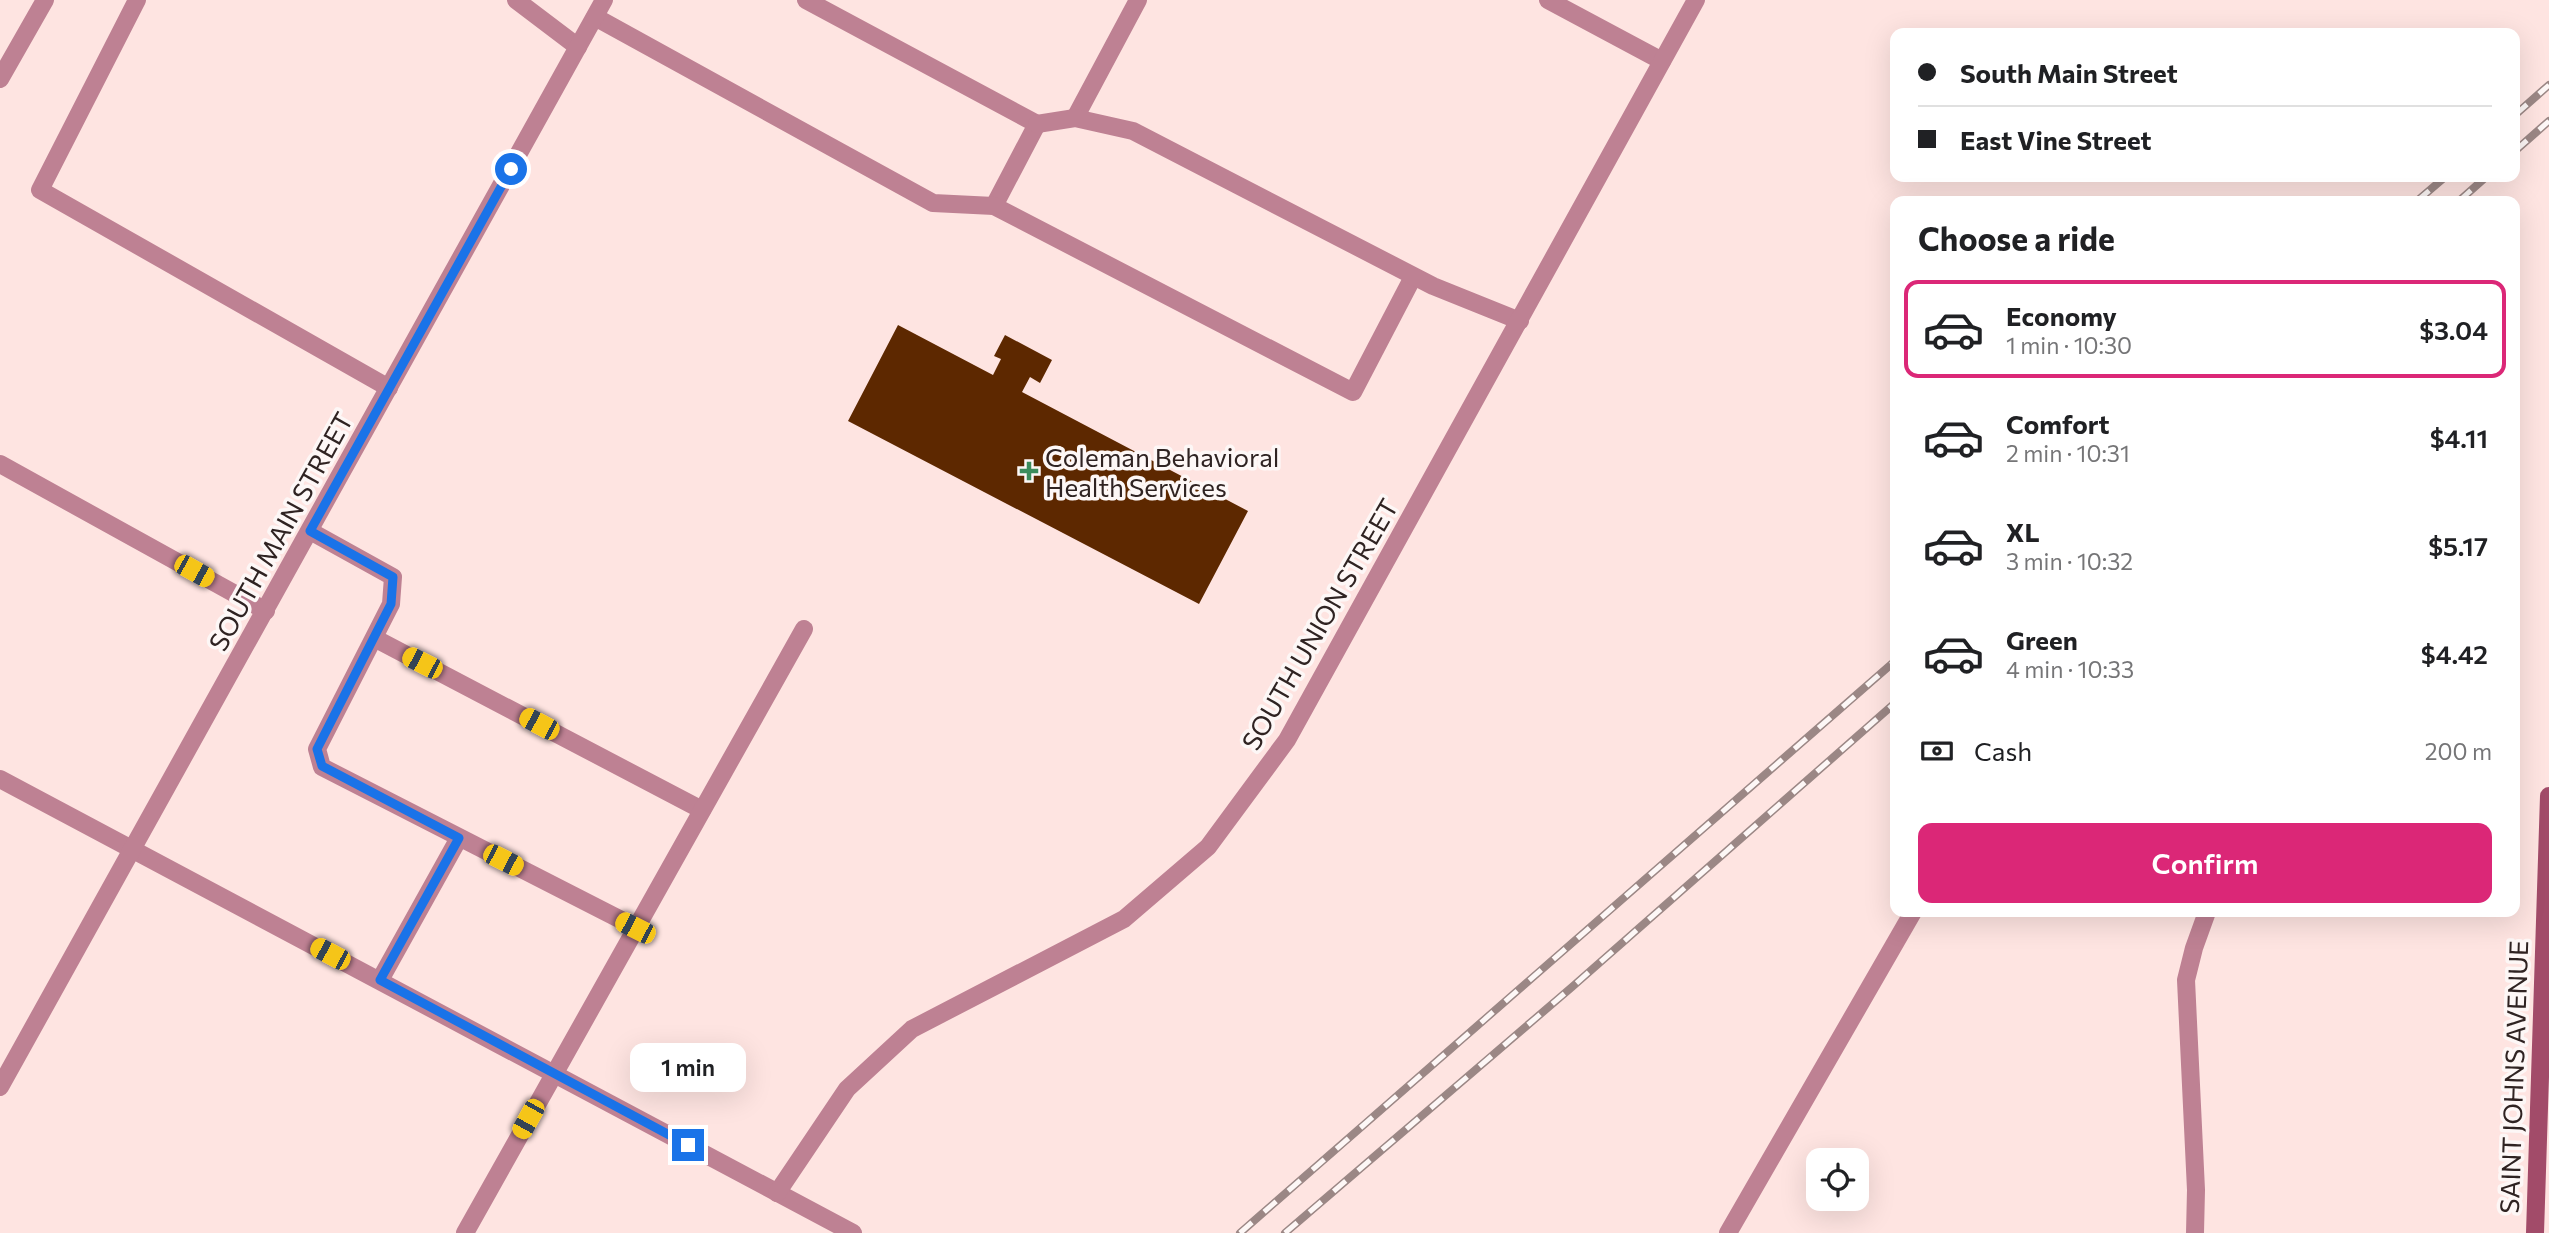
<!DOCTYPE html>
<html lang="en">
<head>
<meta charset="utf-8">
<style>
  :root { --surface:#fff; --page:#f2f2f2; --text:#202124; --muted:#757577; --line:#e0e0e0; --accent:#db2777 }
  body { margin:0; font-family:Commissioner,sans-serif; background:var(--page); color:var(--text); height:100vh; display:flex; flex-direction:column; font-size:26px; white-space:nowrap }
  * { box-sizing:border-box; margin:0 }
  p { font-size:23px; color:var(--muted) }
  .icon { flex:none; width:38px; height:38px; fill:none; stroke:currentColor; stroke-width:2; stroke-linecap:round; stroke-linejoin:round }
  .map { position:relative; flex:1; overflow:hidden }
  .drawer { position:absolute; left:1890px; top:196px; width:630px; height:721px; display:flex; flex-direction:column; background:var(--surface); border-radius:14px; box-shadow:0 7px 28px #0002 }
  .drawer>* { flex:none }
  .guide { position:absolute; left:1890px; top:28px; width:630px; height:154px; border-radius:14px; box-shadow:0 7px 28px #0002; display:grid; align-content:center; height:154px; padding:0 28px; background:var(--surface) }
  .buttons { position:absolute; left:1806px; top:1148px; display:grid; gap:14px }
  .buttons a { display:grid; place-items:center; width:63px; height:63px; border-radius:14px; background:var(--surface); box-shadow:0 7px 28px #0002; font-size:35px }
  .end { position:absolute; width:32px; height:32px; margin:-16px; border:9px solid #1a73e8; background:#fff; box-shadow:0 0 0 4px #fff }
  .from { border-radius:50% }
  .bubble { position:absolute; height:49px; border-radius:14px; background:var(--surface); box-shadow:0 7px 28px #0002; font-size:23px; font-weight:600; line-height:49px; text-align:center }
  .car { position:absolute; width:21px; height:42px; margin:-21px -10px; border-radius:9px; box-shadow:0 0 5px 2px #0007; background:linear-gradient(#f5c518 24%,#345 0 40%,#f5c518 0 76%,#345 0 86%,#f5c518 0) }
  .guide b { display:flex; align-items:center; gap:24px; height:66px; font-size:26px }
  .guide b+b { border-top:2px solid var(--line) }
  .guide i { width:18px; height:18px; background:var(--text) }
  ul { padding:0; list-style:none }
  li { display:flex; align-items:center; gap:21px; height:98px; margin:0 14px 10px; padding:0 14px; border:4px solid transparent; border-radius:14px }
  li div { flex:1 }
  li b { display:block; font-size:26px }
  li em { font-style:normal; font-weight:600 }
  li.current { border-color:var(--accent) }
  li>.icon { width:63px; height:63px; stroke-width:1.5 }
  h2 { padding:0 28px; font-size:32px; line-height:84px }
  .pay { display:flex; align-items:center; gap:18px; height:77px; padding:0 28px; font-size:26px }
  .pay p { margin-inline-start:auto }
  .action { display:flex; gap:14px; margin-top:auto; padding:14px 28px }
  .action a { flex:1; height:80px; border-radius:14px; background:var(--accent); color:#fff; font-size:28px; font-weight:600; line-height:80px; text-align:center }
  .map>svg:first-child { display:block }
  .building { fill:#5d2800 }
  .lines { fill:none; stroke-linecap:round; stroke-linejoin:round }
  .lane { stroke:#be8193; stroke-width:18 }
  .street { stroke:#be8193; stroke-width:18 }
  .secondary { stroke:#a24b69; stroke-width:18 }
  .rail-casing { stroke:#9b8785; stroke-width:8 }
  .rail { stroke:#fdf7f6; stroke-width:5; stroke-dasharray:16; stroke-linecap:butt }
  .route { stroke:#1a73e8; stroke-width:9 }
  .poi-dot { fill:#3c8d5d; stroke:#fdf7f6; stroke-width:2.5 }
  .labels { text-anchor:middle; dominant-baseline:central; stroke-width:7; stroke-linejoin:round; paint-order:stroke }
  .poi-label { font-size:26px; fill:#2f2322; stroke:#fdf7f6; text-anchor:start }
  .street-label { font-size:26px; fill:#2f2322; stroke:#fdf7f6 }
</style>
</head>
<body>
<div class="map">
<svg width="2549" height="1233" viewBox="0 0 2549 1233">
  <rect width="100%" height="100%" fill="#fee4e1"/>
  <polygon class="building" points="898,325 993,375 1001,359 994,356 1005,335 1052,360 1040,383 1030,377 1022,392 1248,511 1199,604 848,421"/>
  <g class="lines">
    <g class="lane">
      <polyline points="137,0 40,190 389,388"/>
      <polyline points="516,0 578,47"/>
      <polyline points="806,0 1037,124 994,206"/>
      <polyline points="1548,0 1662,61"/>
      <polyline points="595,17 933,203 994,206 1353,392 1413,277"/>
      <polyline points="0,79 45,0"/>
      <polyline points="1075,118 1138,0"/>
      <polyline points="1037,124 1075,118 1133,131 1433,286 1520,321"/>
      <polyline points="0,464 266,611"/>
      <polyline points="310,531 393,577 391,604 317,749 322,767 635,927"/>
      <polyline points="376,639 702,810"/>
      <polyline points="380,980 459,838"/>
      <polyline points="465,1233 804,629"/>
    </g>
    <g class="street">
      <polyline points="0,779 853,1233"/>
      <polyline points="0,1087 604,0"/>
      <polyline points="777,1193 847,1089 912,1029 1124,919 1208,847 1287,740 1696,0"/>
      <polyline points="1728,1233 1913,912"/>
      <polyline points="2195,1233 2196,1190 2186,980 2194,948 2207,912"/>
    </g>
    <polyline class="secondary" points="2535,1233 2549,796"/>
    <g class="rail-casing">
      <g id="rail">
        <polyline points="2515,115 2549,85"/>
        <polyline points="2515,151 2549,121"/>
        <polyline points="2417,201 2445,177"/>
        <polyline points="2459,201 2486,177"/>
        <polyline points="1240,1233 1895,661"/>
        <polyline points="1285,1233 1572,987 1895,703"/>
      </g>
    </g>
    <use href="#rail" class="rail"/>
  </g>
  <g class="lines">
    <polyline class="route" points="511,169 310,531 393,577 391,604 317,749 322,766 459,838 380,980 688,1145"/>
  </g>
  <path class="poi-dot" d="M1025.5 460.5h7v7h7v7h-7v7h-7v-7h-7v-7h7z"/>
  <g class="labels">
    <g class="poi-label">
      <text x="1045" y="456">Coleman Behavioral<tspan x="1045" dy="30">Health Services</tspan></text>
    </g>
    <g class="street-label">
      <text transform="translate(280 531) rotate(-61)">SOUTH MAIN STREET</text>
      <text transform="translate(1319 624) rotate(-60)">SOUTH UNION STREET</text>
      <text transform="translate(2513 1077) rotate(-88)">SAINT JOHNS AVENUE</text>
    </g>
  </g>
</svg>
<div class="buttons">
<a><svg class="icon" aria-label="locate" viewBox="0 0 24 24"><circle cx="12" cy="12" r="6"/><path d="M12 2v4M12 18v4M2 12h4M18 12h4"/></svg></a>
</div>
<i class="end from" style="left:511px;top:169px"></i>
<i class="end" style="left:688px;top:1145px"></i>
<div class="bubble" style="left:630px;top:1043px;width:116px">1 min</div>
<i class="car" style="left:194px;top:571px;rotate:119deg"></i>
<i class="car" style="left:422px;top:663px;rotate:297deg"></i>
<i class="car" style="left:539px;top:724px;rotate:298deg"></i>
<i class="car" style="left:503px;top:860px;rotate:117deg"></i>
<i class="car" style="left:635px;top:928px;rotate:297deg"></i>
<i class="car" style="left:330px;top:954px;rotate:298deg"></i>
<i class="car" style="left:528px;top:1119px;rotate:209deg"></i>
<div class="guide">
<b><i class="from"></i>South Main Street</b>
<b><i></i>East Vine Street</b>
</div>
<section class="drawer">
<h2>Choose a ride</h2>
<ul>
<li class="current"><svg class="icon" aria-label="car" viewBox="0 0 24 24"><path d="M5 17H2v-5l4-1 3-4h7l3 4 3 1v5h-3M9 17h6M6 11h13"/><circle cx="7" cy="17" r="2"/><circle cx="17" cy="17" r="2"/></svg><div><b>Economy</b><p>1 min · 10:30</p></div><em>$3.04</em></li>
<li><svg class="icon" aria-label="car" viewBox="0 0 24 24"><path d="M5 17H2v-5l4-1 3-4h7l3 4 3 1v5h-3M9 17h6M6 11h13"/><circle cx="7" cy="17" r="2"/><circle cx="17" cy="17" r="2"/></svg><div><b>Comfort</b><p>2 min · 10:31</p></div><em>$4.11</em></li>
<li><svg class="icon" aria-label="car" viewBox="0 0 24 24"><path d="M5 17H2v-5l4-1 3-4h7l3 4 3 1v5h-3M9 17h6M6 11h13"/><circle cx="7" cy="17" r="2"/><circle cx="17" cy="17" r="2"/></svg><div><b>XL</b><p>3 min · 10:32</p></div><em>$5.17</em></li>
<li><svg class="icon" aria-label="car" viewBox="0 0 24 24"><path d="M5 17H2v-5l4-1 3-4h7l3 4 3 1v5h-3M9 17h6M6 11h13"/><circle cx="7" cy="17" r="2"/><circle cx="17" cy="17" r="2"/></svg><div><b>Green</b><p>4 min · 10:33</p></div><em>$4.42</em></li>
</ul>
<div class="pay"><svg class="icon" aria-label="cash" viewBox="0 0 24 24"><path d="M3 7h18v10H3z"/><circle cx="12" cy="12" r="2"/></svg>Cash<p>200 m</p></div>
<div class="action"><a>Confirm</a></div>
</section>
</div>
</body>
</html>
